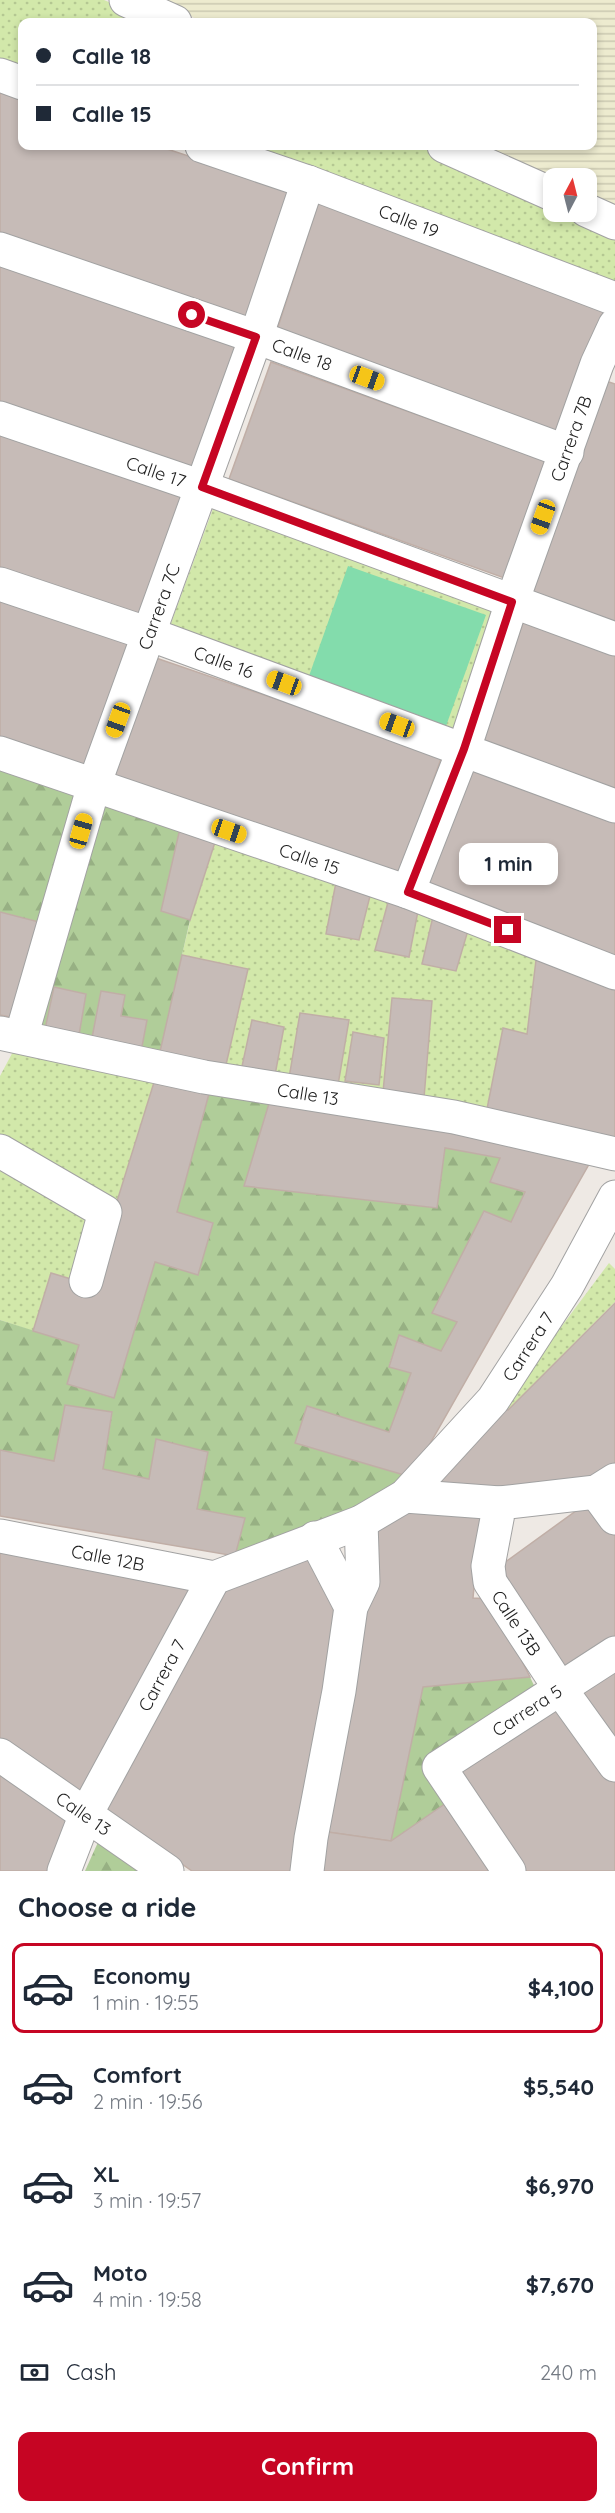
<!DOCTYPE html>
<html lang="en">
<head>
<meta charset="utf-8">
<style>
  :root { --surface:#fff; --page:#f2f2f3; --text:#1f2937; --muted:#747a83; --line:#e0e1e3; --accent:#c60523 }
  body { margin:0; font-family:Quicksand,sans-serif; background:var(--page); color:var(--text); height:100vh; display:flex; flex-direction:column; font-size:22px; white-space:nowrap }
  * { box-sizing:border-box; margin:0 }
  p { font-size:20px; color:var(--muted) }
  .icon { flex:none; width:33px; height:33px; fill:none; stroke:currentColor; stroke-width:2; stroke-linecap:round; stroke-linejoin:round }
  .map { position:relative; height:1871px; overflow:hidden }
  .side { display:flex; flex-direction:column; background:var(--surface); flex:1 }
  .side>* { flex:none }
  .banner { position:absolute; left:18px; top:18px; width:579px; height:132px; border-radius:12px; box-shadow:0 3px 9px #0003; display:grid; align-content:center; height:132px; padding:0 18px; background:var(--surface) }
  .needle { width:39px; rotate:7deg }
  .tools { position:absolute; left:543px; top:168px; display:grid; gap:12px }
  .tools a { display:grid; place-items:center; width:54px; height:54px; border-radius:12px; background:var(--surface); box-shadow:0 3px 9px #0003; font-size:30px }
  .end { position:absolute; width:27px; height:27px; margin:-14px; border:8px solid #c60523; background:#fff; box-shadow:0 0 0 3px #fff }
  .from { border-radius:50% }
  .bubble { position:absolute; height:42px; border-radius:12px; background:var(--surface); box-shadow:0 3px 9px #0003; font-size:20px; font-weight:700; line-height:42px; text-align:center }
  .car { position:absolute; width:18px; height:36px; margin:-18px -9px; border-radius:8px; box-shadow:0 0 4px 2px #0007; background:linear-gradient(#f5c518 24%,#345 0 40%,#f5c518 0 76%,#345 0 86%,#f5c518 0) }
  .banner b { display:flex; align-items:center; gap:21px; height:57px; font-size:22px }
  .banner b+b { border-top:2px solid var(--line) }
  .banner i { width:15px; height:15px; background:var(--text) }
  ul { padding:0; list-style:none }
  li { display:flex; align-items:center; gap:18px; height:90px; margin:0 12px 9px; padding:0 6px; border:3px solid transparent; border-radius:12px }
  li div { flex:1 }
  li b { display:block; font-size:22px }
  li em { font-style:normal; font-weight:700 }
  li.active { border-color:var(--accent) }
  li>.icon { width:54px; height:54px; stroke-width:1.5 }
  h2 { padding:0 18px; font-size:27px; line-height:72px }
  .pay { display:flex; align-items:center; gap:15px; height:66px; padding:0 18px; font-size:22px }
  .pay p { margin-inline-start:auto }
  .action { display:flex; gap:12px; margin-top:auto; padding:12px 18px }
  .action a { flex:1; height:69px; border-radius:12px; background:var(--accent); color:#fff; font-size:24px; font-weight:700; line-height:69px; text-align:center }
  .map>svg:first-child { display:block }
  .farmland { fill:url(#farmland-rules) }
  .grass { fill:url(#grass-dots) }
  .forest { fill:url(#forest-firs) }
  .pitch { fill:#83dcac }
  .building { fill:#c6bbb7; stroke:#c0aea6; stroke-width:1.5 }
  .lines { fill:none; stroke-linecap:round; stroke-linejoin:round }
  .street-casing { stroke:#a2a2a2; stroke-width:35 }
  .street { stroke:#fff; stroke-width:33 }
  .route { stroke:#c60523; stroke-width:8 }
  .labels { text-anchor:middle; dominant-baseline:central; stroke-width:4.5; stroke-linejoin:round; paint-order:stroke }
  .street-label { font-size:18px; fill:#1e1e1e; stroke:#fff }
</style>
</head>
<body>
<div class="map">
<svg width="615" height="1871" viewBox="0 0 615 1871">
  <defs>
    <pattern id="farmland-rules" width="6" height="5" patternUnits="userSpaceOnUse" patternTransform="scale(1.5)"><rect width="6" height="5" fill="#edebcf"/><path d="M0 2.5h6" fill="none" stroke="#cbc9b1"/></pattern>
    <pattern id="grass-dots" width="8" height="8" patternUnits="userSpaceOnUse" patternTransform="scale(1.5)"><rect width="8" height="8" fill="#d2e8aa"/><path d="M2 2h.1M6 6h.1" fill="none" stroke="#b4c792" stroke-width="1.8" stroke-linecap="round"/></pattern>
    <pattern id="forest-firs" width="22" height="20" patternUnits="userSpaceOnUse" patternTransform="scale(1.5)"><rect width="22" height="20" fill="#b0cd99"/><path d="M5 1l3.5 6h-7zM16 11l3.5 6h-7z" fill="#97b083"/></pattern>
  </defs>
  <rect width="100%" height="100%" fill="#eee9e4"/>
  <polygon class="farmland" points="156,0 615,0 615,211 587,199 586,178 554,178 469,146 592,146 592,22 203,22"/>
  <g class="grass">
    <polygon points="0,0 104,0 156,22 22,22 22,71 0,63"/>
    <polygon points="232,146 428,146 553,203 554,212 572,212 615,231 615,293"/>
    <polygon points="214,506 501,608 456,735 168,631"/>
    <polygon points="217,836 337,877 326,934 359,940 372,888 390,895 376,950 409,957 419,906 434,912 422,964 456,971 469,927 537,952 527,1034 503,1028 487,1109 424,1098 432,1001 383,1092 338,1085 349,1020 301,1013 289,1078 275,1075 284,1027 252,1020 241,1071 225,1069 245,968 182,955 191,917"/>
    <polygon points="16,1046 155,1079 116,1204 0,1141 0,1076"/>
    <polygon points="0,1163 94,1219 74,1280 33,1331 0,1320"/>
    <polygon points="609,1263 615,1269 615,1302 508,1410 502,1406"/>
  </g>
  <g class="forest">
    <polygon points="0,761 79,788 39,922 0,912"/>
    <polygon points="102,798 181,824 161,911 190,920 159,1056 141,1052 147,1020 121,1016 124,995 101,991 91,1043 78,1041 86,994 54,987 44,1034 30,1031"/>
    <polygon points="210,1090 270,1100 244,1186 437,1208 445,1148 500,1158 525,1192 511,1222 484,1211 432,1313 457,1322 441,1351 399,1335 389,1366 411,1373 389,1432 307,1407 295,1443 411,1477 328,1520 235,1556 245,1518 197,1509 208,1453 156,1439 149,1479 103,1469 112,1413 65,1405 54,1461 0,1450 0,1320 79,1345 67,1384 113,1398 155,1262 213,1223 177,1212"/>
    <polygon points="530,1677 539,1696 452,1799 391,1841 423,1687"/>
    <polygon points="99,1840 145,1871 85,1871"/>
  </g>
  <polygon class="pitch" points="348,566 486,615 446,726 309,676"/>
  <g class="building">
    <polygon points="0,93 22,100 22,146 158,146 292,190 248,323 0,232"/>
    <polygon points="319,201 605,308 562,434 277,330"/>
    <polygon points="0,261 240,345 198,471 0,402"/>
    <polygon points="271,362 548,462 510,580 229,479"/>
    <polygon points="603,380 615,384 615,629 524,597"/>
    <polygon points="0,431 187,495 144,620 0,571"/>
    <polygon points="0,600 129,644 88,771 0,741"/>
    <polygon points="525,617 615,651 615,794 481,744"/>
    <polygon points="156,658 442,756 398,877 112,779"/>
    <polygon points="469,761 615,815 615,961 424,886"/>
    <polygon points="181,824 217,836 190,920 161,911"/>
    <polygon points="337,877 372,888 359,940 326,934"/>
    <polygon points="390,895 419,906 409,957 375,950"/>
    <polygon points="0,912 39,922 10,1017 0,1015"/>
    <polygon points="434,912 469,927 456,971 422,964"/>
    <polygon points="537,952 615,982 615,1144 487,1109 503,1028 527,1034"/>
    <polygon points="182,955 248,969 225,1069 159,1056"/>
    <polygon points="54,987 86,994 78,1041 44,1034"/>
    <polygon points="101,991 125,995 121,1016 147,1020 141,1052 91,1043"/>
    <polygon points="392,998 432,1001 424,1098 383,1092"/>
    <polygon points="300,1013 349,1020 338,1085 289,1078"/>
    <polygon points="252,1020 284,1027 275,1075 241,1071"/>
    <polygon points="353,1032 384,1038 379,1085 345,1081"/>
    <polygon points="155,1079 210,1090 177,1212 213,1223 198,1275 155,1262 114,1398 67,1384 79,1345 33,1331 51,1273 91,1285"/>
    <polygon points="270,1100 592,1159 411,1477 295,1443 307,1406 389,1432 411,1373 389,1367 399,1335 441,1351 457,1322 432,1313 484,1211 511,1222 525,1192 490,1182 500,1158 445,1148 437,1208 244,1186"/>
    <polygon points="615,1303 615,1466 595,1479 465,1493 432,1486 502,1406 508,1410"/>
    <polygon points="65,1405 112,1412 103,1469 149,1479 156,1439 208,1452 197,1509 245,1518 235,1556 0,1516 0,1450 54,1461"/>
    <polygon points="591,1500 615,1533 615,1645 562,1681 493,1571"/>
    <polygon points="406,1505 481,1509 473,1598 491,1599 530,1677 423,1687 391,1841 321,1831 367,1527"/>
    <polygon points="0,1550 194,1587 85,1796 0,1739"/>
    <polygon points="310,1551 337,1599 297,1871 192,1871 105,1810 229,1584"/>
    <polygon points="615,1664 615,1749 573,1691"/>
    <polygon points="560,1703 615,1779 615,1871 521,1871 452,1771"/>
    <polygon points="0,1773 76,1814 54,1871 0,1871"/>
    <polygon points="452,1799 502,1871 317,1871 321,1831 391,1841"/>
  </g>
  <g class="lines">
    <g class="street-casing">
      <g id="street">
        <polyline points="126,0 175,22"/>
        <polyline points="0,75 22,83"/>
        <path id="s1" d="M202 146 308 182 615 299"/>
        <polyline points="444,146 554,195"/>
        <polyline points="586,210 615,223"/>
        <path id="s2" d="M0 249 256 337 567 452"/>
        <path id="s3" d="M0 418 202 487 615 639"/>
        <path id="s4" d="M0 584 149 634 615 806"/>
        <path id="s5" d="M0 753 408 892 615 973"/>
        <path id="s6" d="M408 892 464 749 512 602 597 364 615 325"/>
        <path id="s7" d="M0 1033 204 1077 454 1117 615 1154"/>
        <path id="s8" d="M21 1037 94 785 256 337 308 182"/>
        <polyline points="0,1151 105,1212 86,1281"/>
        <path id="s9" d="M615 1480 596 1492 500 1503 488 1566 490 1582 561 1690 615 1765"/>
        <polyline points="596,1492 615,1518"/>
        <polyline points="405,1496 500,1503"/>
        <path id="s10" d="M0 1536 214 1578"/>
        <polyline points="315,1538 351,1607"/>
        <path id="s11" d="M0 1755 167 1871"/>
        <path id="s12" d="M64 1871 86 1814 214 1578 361 1522 405 1496 493 1400 567 1286 615 1197"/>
        <polyline points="307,1871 311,1838 339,1691 351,1607 363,1582 361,1522"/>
        <path id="s13" d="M509 1871 439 1767 615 1653"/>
      </g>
    </g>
    <use href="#street" class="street"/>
  </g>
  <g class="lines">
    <polyline class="route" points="192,315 256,337 202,487 512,602 464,749 408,892 508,930"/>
  </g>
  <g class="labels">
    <g class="street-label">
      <text stroke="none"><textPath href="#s1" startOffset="220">Calle 19</textPath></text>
      <text stroke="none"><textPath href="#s2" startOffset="320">Calle 18</textPath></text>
      <text stroke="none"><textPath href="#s6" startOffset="482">Carrera 7B</textPath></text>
      <text stroke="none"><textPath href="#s3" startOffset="165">Calle 17</textPath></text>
      <text stroke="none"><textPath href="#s8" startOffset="452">Carrera 7C</textPath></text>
      <text stroke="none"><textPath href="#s4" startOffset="237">Calle 16</textPath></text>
      <text stroke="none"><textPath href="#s5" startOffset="327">Calle 15</textPath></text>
      <text stroke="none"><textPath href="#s7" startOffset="314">Calle 13</textPath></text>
      <text stroke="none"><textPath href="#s12" startOffset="732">Carrera 7</textPath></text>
      <text stroke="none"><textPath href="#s10" startOffset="110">Calle 12B</textPath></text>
      <text stroke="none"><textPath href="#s9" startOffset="248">Calle 13B</textPath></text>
      <text stroke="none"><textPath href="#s12" startOffset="219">Carrera 7</textPath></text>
      <text stroke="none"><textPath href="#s13" startOffset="230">Carrera 5</textPath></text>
      <text stroke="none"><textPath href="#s11" startOffset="102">Calle 13</textPath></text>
    </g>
  </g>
</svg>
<div class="tools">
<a><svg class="needle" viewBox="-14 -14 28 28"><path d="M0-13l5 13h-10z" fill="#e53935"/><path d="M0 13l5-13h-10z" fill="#747a83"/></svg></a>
</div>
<i class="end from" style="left:192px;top:315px"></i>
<i class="end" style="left:508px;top:930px"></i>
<div class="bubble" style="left:459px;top:843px;width:99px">1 min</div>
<i class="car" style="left:367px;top:378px;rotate:110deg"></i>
<i class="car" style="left:543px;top:517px;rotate:200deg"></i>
<i class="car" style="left:284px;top:683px;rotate:290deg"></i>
<i class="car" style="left:118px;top:720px;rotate:200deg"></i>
<i class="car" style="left:397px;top:725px;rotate:290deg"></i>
<i class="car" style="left:81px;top:831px;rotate:16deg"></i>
<i class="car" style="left:229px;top:831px;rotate:109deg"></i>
<div class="banner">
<b><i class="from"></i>Calle 18</b>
<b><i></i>Calle 15</b>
</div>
</div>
<section class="side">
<h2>Choose a ride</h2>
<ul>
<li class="active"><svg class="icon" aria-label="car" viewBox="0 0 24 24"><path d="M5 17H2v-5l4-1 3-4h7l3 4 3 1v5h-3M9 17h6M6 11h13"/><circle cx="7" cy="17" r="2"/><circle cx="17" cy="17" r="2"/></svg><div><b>Economy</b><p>1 min · 19:55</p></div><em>$4,100</em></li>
<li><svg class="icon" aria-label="car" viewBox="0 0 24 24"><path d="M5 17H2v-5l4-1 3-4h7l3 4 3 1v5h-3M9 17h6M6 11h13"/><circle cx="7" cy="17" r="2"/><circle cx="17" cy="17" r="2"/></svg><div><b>Comfort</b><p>2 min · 19:56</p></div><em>$5,540</em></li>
<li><svg class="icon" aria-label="car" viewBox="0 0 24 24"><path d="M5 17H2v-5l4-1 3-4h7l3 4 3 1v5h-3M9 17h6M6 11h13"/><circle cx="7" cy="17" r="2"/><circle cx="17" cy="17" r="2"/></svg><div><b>XL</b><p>3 min · 19:57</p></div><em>$6,970</em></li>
<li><svg class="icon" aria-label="car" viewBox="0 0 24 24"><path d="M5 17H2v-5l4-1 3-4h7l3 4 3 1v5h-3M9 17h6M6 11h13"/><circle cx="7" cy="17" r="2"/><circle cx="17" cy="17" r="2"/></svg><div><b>Moto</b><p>4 min · 19:58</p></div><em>$7,670</em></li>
</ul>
<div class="pay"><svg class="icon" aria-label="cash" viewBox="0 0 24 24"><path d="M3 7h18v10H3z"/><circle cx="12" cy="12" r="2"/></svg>Cash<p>240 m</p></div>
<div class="action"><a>Confirm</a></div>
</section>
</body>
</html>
